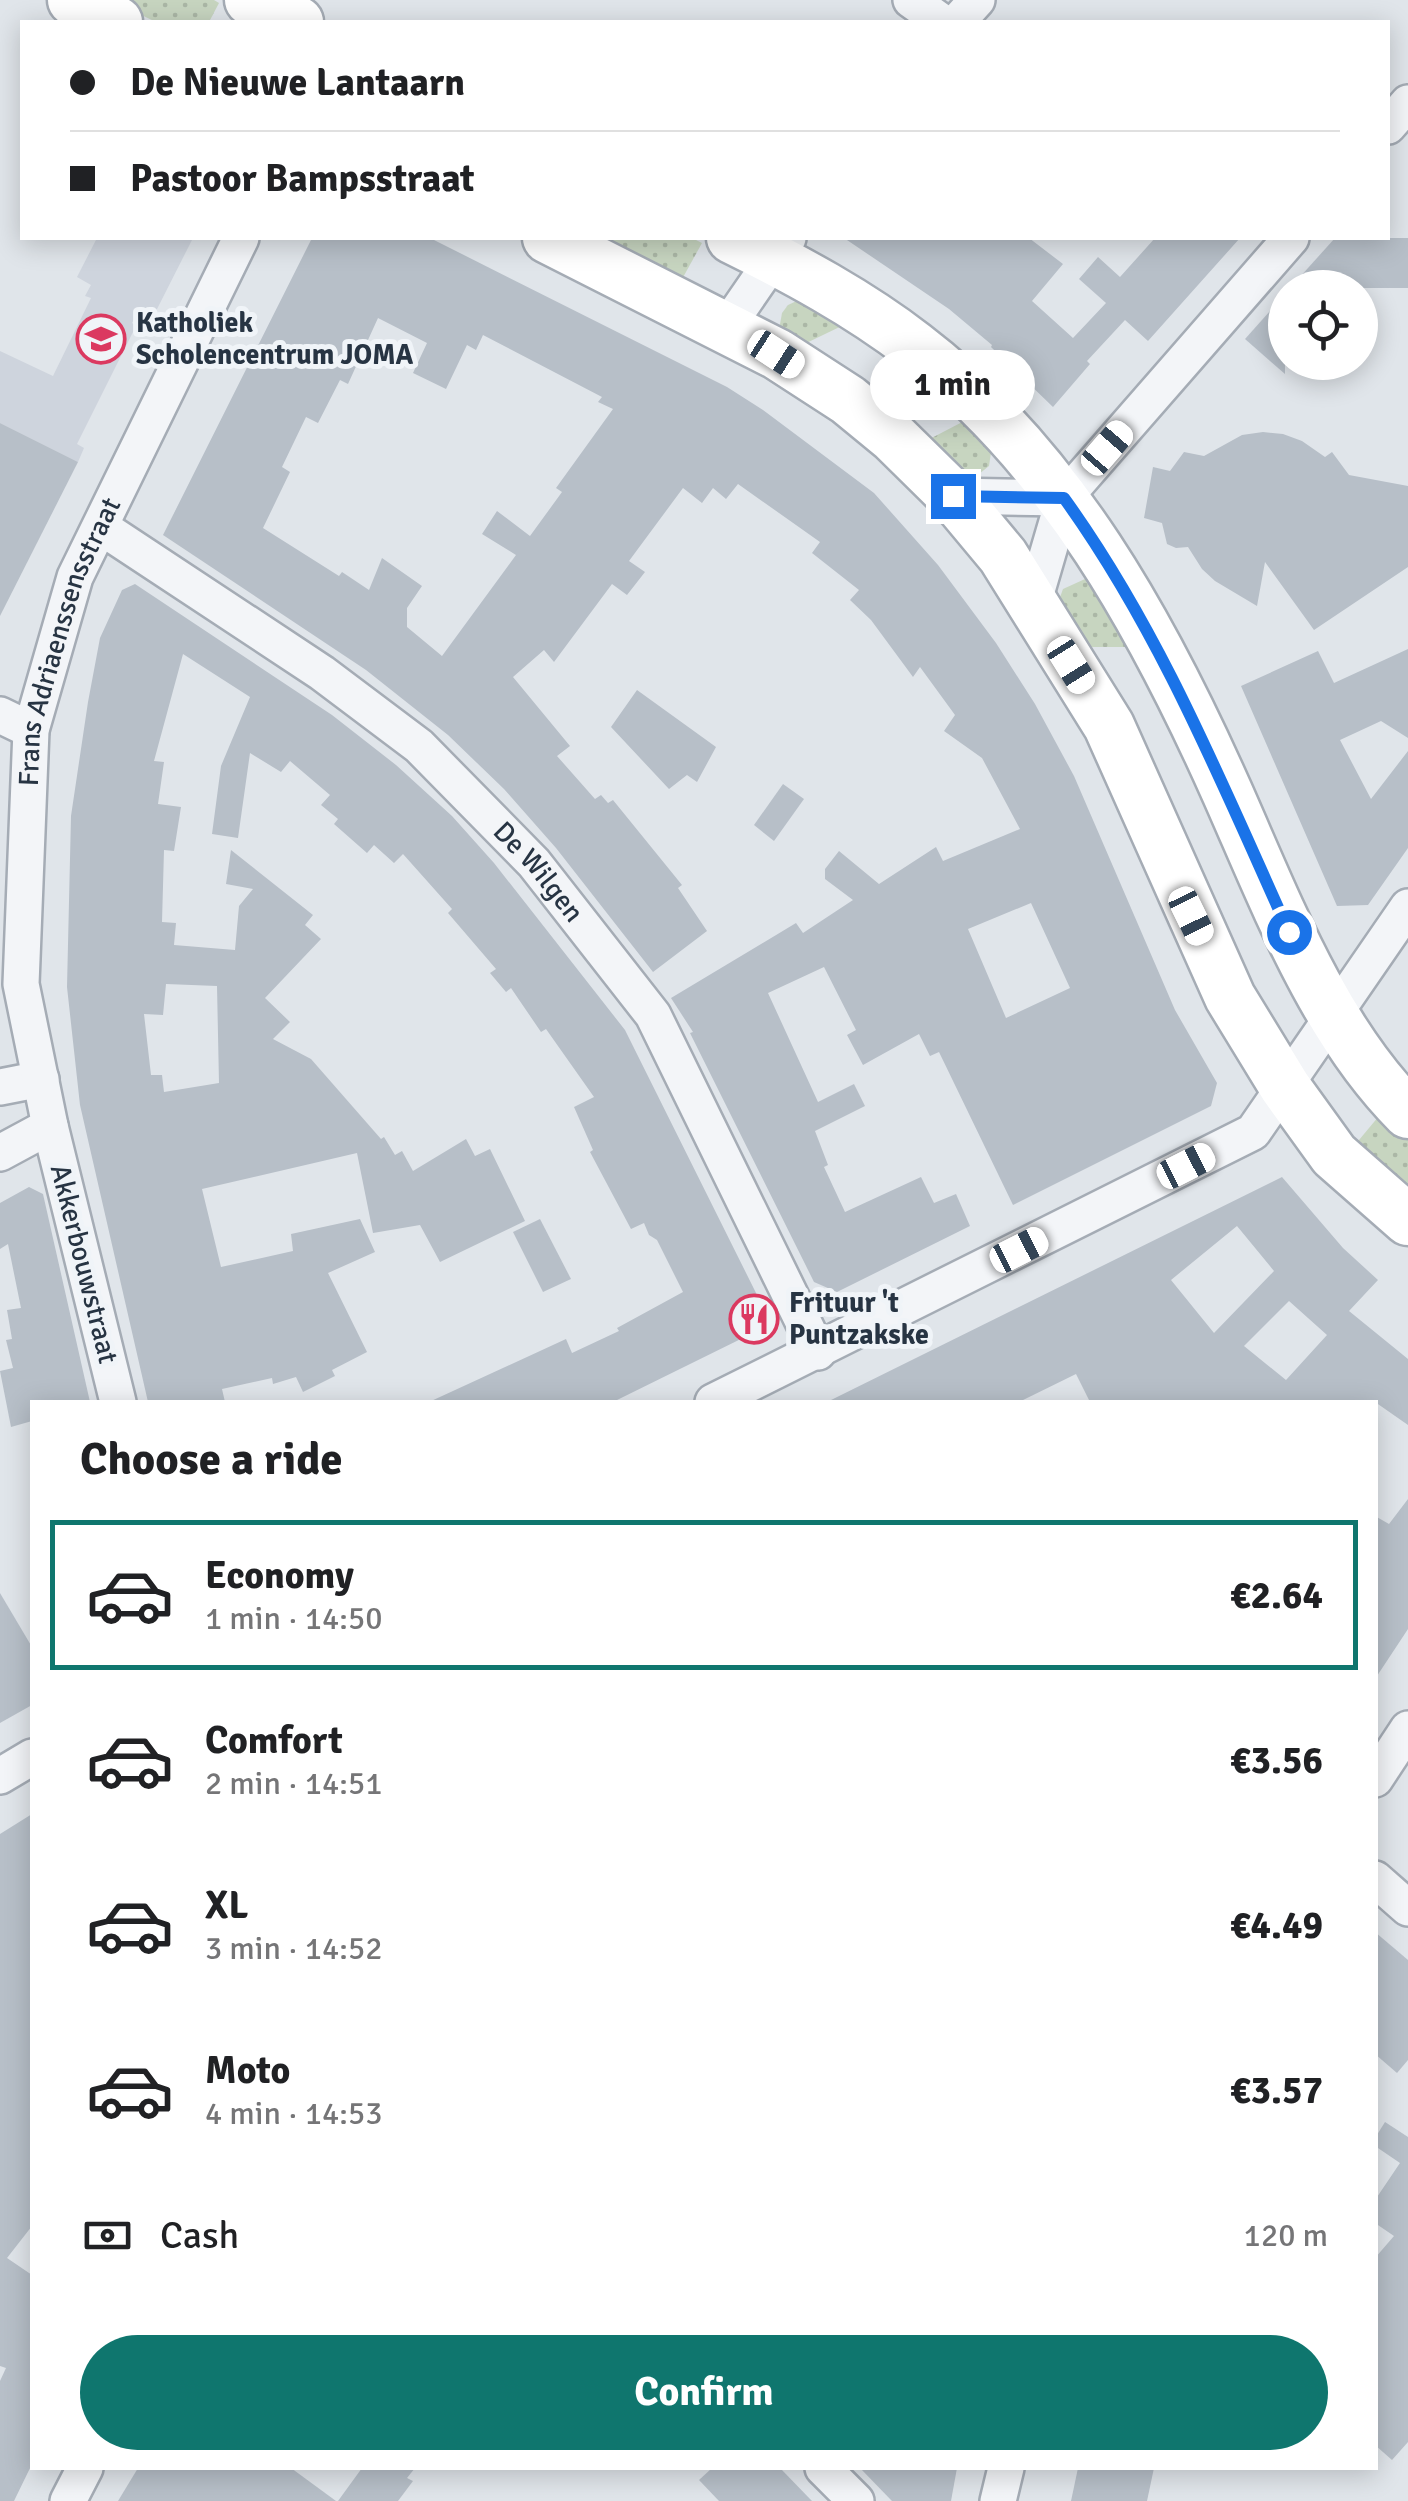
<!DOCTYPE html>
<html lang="en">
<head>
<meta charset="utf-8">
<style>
  :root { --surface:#fff; --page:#f2f2f2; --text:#202124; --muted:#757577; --line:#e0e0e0; --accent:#0f766e }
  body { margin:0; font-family:Signika,sans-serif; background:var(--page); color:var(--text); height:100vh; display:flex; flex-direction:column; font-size:38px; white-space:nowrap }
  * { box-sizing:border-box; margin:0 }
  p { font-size:32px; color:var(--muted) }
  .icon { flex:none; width:55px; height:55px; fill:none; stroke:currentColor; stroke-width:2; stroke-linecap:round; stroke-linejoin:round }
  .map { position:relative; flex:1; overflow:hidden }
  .details { position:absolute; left:30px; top:1400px; width:1348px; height:1070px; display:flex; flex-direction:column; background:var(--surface); border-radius:0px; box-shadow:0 5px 25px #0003 }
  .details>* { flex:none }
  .top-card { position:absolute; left:20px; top:20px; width:1370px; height:220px; border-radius:0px; box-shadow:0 5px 25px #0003; display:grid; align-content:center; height:220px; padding:0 50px; background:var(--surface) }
  .controls { position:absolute; left:1268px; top:270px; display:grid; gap:20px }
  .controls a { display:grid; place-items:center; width:110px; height:110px; border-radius:50%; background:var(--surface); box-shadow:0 5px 25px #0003; font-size:50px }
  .end { position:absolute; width:45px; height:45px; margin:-22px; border:12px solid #1a73e8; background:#fff; box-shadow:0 0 0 5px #fff }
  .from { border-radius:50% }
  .bubble { position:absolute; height:70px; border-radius:35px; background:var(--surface); box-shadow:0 5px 25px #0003; font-size:32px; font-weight:800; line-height:70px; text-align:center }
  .car { position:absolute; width:30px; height:60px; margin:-30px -15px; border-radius:12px; box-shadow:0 0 8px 2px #0007; background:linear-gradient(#fff 24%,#345 0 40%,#fff 0 76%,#345 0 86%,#fff 0) }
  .top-card b { display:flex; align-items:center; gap:35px; height:95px; font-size:38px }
  .top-card b+b { border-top:2px solid var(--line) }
  .top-card i { width:25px; height:25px; background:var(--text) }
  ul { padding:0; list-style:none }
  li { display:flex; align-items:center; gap:30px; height:150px; margin:0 20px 15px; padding:0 30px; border:5px solid transparent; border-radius:0px }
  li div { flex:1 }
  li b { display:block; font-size:38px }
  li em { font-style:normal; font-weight:800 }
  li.active { border-color:var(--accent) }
  li>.icon { width:90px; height:90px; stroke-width:1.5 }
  h2 { padding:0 50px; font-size:45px; line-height:120px }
  .pay { display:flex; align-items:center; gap:25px; height:110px; padding:0 50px; font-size:38px }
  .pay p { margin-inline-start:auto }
  .cta { display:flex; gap:20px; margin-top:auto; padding:20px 50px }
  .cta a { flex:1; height:115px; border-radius:60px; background:var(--accent); color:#fff; font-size:40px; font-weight:800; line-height:115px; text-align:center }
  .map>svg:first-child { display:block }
  .built { fill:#ced4dd }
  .grass { fill:url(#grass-dots) }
  .building { fill:#b7bfc8; fill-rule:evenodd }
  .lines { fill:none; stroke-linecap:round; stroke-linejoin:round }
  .street-casing { stroke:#a5acb5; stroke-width:40 }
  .secondary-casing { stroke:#a5acb5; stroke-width:55 }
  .street { stroke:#f3f5f8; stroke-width:35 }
  .secondary { stroke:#fff; stroke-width:50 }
  .route { stroke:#1a73e8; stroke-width:12 }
  .labels { text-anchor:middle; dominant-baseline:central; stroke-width:10; stroke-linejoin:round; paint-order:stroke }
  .poi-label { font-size:28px; font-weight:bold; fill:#273443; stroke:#f0f4f8; text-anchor:start }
  .street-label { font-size:28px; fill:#273443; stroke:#f0f4f8 }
</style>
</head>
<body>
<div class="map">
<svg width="1408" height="2501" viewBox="0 0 1408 2501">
  <defs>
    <pattern id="grass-dots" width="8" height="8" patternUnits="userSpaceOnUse" patternTransform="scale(2.5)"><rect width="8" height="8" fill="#c7d5c0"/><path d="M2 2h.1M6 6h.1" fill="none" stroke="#abb7a6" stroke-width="1.8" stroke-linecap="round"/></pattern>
  </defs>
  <rect width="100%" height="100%" fill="#e0e5ea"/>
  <polygon class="built" points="97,238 193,238 155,313 151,315 139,309 132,323 136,326 77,444 84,448 78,462 0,423 0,351 53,376 91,298 85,296 91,285 77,277"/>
  <g class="grass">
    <polygon points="110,0 214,0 219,3 209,22 156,22"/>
    <polygon points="593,238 692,238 702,243 681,281"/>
    <polygon points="803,298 850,322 796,348 779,330 782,313 788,305"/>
    <polygon points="968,419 992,446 989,466 979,474 956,471 922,443"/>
    <polygon points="1085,579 1094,582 1140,647 1080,647 1059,600 1063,589"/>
    <polygon points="1379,1116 1408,1137 1408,1198 1354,1146"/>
  </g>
  <g class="building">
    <path d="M312 238H430L727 387 763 410 874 493 938 565 996 643 1035 704 1074 776 1175 1010 1217 1083 1211 1106 1013 1205 939 1052 930 1056 919 1034 863 1065 847 1035 856 1030 824 967 768 993 818 1102 854 1084 865 1106 815 1131 828 1165 824 1167 845 1212 921 1177 934 1203 956 1194 970 1226 837 1292 814 1282 690 1033 693 1032 671 998 796 923 803 933 853 900 825 879V869L839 851 879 884 936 847 943 861 1020 829 982 758 944 731 955 715 920 667 913 677 871 620 850 600 859 590 812 553 820 542 738 484 726 499 713 488 702 503 683 488 629 561 645 572 627 595 612 584 554 662 544 650 513 677 570 746 557 756 595 799 601 795 608 803 613 800 682 885 678 888 707 931 653 972 556 848 504 789 448 735 366 670 163 535ZM378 318 427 343 413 373 446 389 467 345 476 350 483 335 602 397 598 402 613 409 556 488 562 492 530 536 497 511 482 534 516 555 442 656 407 627V608L422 586 382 558 369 590 342 572 339 576 263 528 290 472 282 467 306 417 318 423 340 380 348 384ZM1031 903 1070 988 1006 1018 968 929Z"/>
    <polygon points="844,238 1029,238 1063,264 1032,301 1073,338 1106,303 1079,279 1098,257 1120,277 1155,238 1240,238 1148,341 1125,320 1087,361 1090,364 1053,407 991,347 992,345 949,309"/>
    <polygon points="1335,238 1408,238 1408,288 1290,288"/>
    <polygon points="1285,294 1285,374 1245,339"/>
    <polygon points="0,423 78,462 0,616"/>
    <polygon points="1263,432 1283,434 1302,441 1325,457 1332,452 1349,475 1408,486 1408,567 1314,630 1265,562 1257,606 1215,581 1202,569 1188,547 1176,548 1167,544 1162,523 1144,518 1153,467 1170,471 1184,452 1204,456 1242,435"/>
    <path d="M135 584 332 715 396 765 452 816 494 863 625 1030 764 1309 757 1331 613 1402H429L566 1339 572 1353 619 1331 617 1328 683 1292 657 1240 649 1235 644 1223 631 1229 590 1152 593 1150 574 1107 594 1097 546 1029 541 1032 511 988 506 992 490 973 496 969 448 913 452 909 403 854 394 863 374 845 367 853 334 824 338 819 321 805 330 795 290 761 281 772 250 753 238 838 212 834 221 766 250 697 183 654 154 761 164 762 158 804 181 807 174 851 164 850 162 922 176 923 174 945 235 950 239 906 253 889 226 884 231 850 313 915 305 925 321 939 265 998 290 1022 273 1039 311 1059 381 1139 384 1137 395 1155 402 1151 413 1171 466 1139 475 1156 490 1149 525 1221 440 1262 420 1225 373 1233 357 1153 202 1189 221 1267 293 1251 291 1234 360 1219 375 1252 328 1273 367 1352 332 1370 335 1376 303 1392 296 1377 273 1384 272 1378 222 1389 225 1402H148L80 1105 67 987 71 816 88 702 100 638 122 590ZM166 984 217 986 219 1083 164 1092 162 1075H151L144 1014 163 1015Z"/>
    <polygon points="1408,649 1408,738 1381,721 1340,740 1371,799 1408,751 1408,848 1368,905 1337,906 1241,686 1318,651 1334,683"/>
    <polygon points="637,690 716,747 697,782 687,775 669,789 611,727"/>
    <polygon points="783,784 804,799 774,841 754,825"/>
    <path d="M1282 1177 1343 1248 1378 1280 1349 1311 1408 1359V1425L1375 1402H1090L1076 1374 1019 1402H827ZM1237 1226 1274 1271 1214 1333 1171 1280ZM1289 1301 1327 1335 1286 1380 1244 1346Z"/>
    <polygon points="29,1187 43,1194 90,1402 32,1402 32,1421 11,1427 0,1371 13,1368 6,1340 12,1339 7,1310 21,1308 8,1244 0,1249 0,1203"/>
    <polygon points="540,1219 571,1279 543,1292 513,1232"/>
    <polygon points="1408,1499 1408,1629 1375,1679 1375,1516 1389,1524"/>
    <polygon points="0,1593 32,1647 32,1705 0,1723"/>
    <polygon points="32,1814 32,2226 7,2258 32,2275 32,2464 14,2501 0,2501 0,2381 6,2368 0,2366 0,1834"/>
    <polygon points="1375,1932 1408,1960 1408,2060 1397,2073 1375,2054"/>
    <polygon points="1385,2122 1408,2137 1408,2442 1392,2460 1375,2445 1375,2258 1394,2236 1375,2223 1375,2200 1400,2163 1375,2146 1375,2138"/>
    <polygon points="138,2468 291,2468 336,2501 118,2501"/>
    <polygon points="362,2468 415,2468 407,2478 413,2481 398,2501 338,2501"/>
    <polygon points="712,2468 780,2468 812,2501 719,2501 699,2480"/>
    <polygon points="860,2468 957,2468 951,2501 892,2501"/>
    <polygon points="1078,2468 1154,2468 1147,2501 1071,2501"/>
  </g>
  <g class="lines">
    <g class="street-casing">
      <g id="street">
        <polyline points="911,0 942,22"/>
        <polyline points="957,22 977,0"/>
        <polyline points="1388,126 1408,103"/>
        <polyline points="726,328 788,238"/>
        <polyline points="953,496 1064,498"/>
        <path id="s1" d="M101 527 322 673 419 746 534 863 653 1015 818 1352"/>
        <polyline points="1033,604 1064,498 1291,238"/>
        <polyline points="0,715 31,730"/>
        <polyline points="0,1087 41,1079"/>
        <polyline points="0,1153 50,1126"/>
        <path id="s2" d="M118 1402 50 1126 21 984 31 730 75 577 241 238"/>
        <polyline points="713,1402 1253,1132 1408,907"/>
        <polyline points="0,1776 32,1757"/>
        <polyline points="1375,1779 1408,1729"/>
        <polyline points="1375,1879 1408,1908"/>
        <polyline points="823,2468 856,2501"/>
        <polyline points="68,2501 85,2468"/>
        <polyline points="998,2501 1006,2468"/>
      </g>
    </g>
    <g class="secondary-casing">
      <g id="secondary">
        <polyline points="73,0 117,22"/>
        <polyline points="250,0 298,22"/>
        <polyline points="548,238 777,354 848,400 893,437 953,496 1003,556 1109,726 1230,997 1285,1087 1334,1155 1408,1220"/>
        <path d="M732 238C795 269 858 303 914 346 1061 458 1153 626 1227 792 1275 900 1323 1028 1408 1113"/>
      </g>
    </g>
    <use href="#street" class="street"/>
    <use href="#secondary" class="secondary"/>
  </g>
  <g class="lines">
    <path class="route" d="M953 496 1064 498C1160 631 1222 784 1289 932"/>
  </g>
  <defs>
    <g id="school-ring" transform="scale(2.5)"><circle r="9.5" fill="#f0f4f8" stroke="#db3960" stroke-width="1.5"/><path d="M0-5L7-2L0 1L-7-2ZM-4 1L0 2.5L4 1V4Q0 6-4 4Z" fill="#db3960"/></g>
    <g id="restaurant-ring" transform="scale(2.5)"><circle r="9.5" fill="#f0f4f8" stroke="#db3960" stroke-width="1.5"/><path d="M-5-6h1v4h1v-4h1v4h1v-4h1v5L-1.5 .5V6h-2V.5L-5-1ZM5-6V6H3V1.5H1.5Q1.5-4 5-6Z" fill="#db3960"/></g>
  </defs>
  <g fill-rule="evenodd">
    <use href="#school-ring" x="101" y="339"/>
    <use href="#restaurant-ring" x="754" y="1319"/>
  </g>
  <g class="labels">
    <g class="poi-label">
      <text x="136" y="323">Katholiek<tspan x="136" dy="32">Scholencentrum JOMA</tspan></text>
      <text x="789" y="1303">Frituur 't<tspan x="789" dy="32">Puntzakske</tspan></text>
    </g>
    <g class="street-label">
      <text stroke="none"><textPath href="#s2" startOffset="778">Frans Adriaenssensstraat</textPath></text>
      <text stroke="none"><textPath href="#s1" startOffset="560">De Wilgen</textPath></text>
      <text transform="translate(84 1264) rotate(76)">Akkerbouwstraat</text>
    </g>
  </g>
</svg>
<div class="controls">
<a><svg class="icon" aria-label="locate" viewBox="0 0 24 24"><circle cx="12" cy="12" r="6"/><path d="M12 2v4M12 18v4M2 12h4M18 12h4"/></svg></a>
</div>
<i class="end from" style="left:1289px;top:932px"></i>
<i class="end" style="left:953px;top:496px"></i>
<div class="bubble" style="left:870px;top:350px;width:165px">1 min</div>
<i class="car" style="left:776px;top:354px;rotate:123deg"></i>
<i class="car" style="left:1107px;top:448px;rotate:41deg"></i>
<i class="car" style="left:1071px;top:665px;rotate:148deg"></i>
<i class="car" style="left:1191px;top:916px;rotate:154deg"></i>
<i class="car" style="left:1186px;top:1166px;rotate:63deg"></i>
<i class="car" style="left:1019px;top:1250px;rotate:63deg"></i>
<div class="top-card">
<b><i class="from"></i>De Nieuwe Lantaarn</b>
<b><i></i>Pastoor Bampsstraat</b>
</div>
<section class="details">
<h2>Choose a ride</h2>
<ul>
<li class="active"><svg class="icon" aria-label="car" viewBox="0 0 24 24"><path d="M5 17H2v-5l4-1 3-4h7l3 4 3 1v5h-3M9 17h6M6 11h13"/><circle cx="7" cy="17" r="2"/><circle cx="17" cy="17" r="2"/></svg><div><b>Economy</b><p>1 min · 14:50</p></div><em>€2.64</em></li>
<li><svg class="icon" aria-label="car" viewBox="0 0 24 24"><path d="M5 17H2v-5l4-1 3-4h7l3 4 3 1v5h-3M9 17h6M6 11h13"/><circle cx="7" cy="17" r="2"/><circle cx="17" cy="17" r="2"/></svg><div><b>Comfort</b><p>2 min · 14:51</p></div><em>€3.56</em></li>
<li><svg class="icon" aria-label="car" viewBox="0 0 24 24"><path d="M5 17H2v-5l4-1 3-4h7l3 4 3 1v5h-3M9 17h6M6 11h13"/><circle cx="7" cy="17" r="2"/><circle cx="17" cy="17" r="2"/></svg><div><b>XL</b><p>3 min · 14:52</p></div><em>€4.49</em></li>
<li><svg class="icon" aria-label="car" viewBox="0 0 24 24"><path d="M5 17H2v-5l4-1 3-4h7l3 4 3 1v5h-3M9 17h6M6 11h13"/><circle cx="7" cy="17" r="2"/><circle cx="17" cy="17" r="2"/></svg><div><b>Moto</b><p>4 min · 14:53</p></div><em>€3.57</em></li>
</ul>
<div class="pay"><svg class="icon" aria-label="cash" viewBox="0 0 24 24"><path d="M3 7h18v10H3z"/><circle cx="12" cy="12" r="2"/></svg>Cash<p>120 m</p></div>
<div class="cta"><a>Confirm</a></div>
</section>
</div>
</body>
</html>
